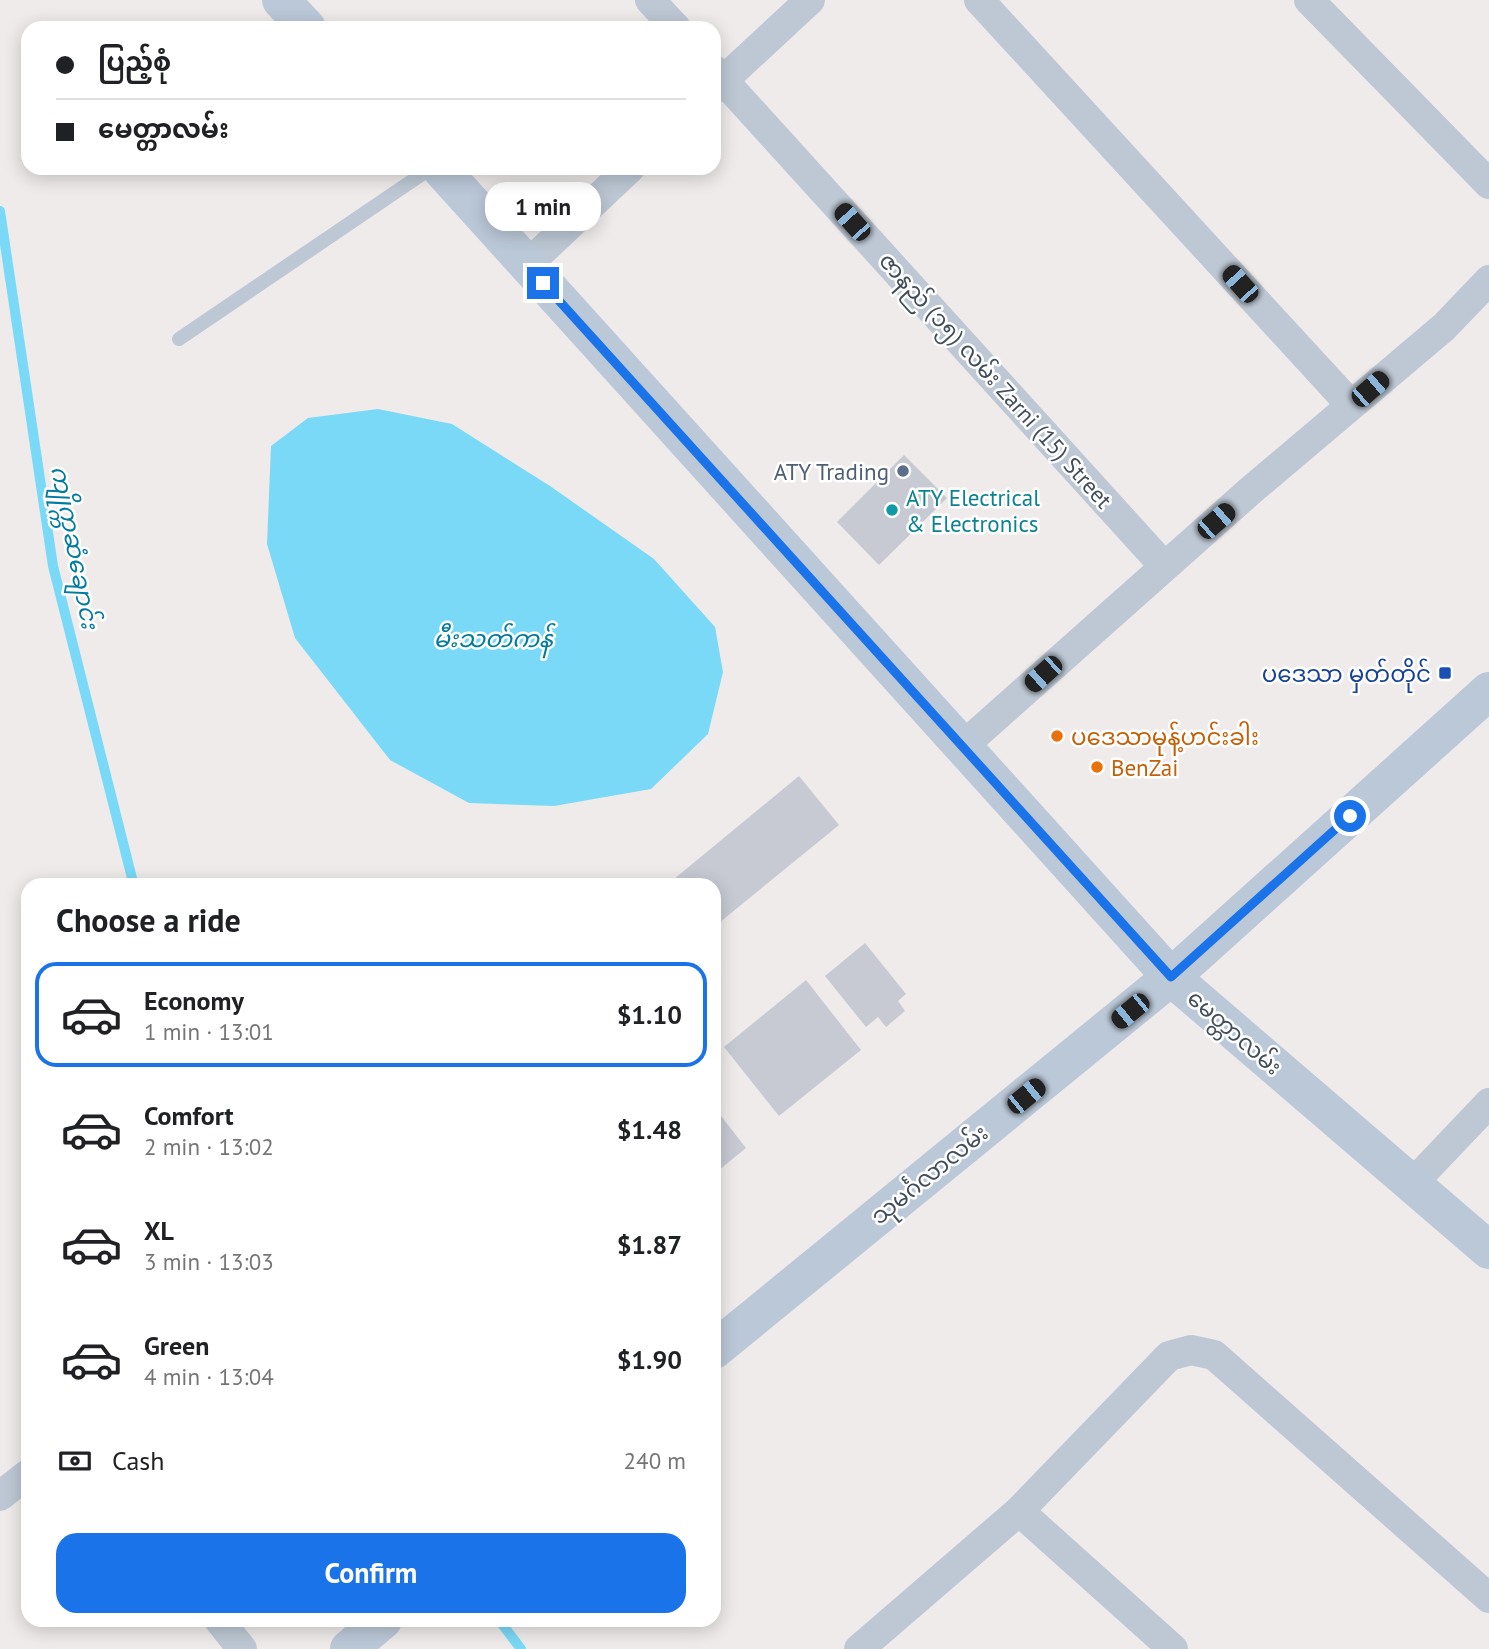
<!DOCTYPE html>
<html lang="en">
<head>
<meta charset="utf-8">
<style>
  :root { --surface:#fff; --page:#f2f2f2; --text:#202124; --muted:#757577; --line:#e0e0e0; --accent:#1a73e8 }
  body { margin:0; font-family:"PT Sans","Noto Sans Myanmar",sans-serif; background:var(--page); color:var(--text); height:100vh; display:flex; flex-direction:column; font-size:26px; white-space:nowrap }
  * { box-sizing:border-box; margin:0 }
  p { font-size:23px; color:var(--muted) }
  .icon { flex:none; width:38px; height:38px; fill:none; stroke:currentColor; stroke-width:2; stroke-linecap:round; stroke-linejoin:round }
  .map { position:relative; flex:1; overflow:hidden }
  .details { position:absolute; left:21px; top:878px; width:700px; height:749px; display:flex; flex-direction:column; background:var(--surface); border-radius:21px; box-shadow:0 4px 18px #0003 }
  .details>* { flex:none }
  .guide { position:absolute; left:21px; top:21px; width:700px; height:154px; border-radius:21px; box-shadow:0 4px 18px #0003; display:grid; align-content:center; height:154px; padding:0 35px; background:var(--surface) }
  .end { position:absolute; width:32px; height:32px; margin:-16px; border:9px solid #1a73e8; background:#fff; box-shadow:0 0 0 4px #fff }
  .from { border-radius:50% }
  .bubble { position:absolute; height:49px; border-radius:21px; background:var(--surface); box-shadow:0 4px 18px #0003; font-size:23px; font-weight:800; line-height:49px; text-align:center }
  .car { position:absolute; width:21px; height:42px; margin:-21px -10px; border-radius:9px; box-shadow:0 0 5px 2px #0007; background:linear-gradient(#222 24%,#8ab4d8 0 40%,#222 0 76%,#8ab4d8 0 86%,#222 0) }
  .guide b { display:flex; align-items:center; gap:24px; height:66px; font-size:26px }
  .guide b+b { border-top:2px solid var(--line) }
  .guide i { width:18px; height:18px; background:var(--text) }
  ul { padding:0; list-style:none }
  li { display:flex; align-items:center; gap:21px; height:105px; margin:0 14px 10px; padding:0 21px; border:4px solid transparent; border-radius:21px }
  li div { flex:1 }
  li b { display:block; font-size:26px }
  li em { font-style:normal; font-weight:800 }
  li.selected { border-color:var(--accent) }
  li>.icon { width:63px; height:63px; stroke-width:1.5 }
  h2 { padding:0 35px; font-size:32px; line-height:84px }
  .pay { display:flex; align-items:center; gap:18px; height:77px; padding:0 35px; font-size:26px }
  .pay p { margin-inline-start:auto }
  .button { display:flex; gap:14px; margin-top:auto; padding:14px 35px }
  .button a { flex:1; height:80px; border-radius:21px; background:var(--accent); color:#fff; font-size:28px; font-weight:800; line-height:80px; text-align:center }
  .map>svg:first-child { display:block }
  .water { fill:#7ad9f6 }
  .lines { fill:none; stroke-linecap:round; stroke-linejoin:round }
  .stream { stroke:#7ad9f6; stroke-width:10 }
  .building { fill:#c7cad3 }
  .service { stroke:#bdc8d4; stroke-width:14 }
  .minor { stroke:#bdc8d4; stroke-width:30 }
  .secondary { stroke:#bbc8d8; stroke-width:38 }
  .route { stroke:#1a73e8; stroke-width:9 }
  .service-dot { fill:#5c6f8a; stroke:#fff; stroke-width:2.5 }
  .culture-dot { fill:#0f9aa8; stroke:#fff; stroke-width:2.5 }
  .transit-dot { fill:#1a4fb4; stroke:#fff; stroke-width:2.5 }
  .food-dot { fill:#e8710a; stroke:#fff; stroke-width:2.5 }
  .labels { text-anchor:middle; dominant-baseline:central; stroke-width:5; stroke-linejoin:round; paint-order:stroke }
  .street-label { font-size:23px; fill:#424f5b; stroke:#fff }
  .service-label { font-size:23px; fill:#4e5e75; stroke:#fff; text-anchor:end }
  .culture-label { font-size:23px; fill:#0d838f; stroke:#fff; text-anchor:start }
  .transit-label { font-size:23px; fill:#164399; stroke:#fff; text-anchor:end }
  .food-label { font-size:23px; fill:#c56008; stroke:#fff; text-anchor:start }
  .water-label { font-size:24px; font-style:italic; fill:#027ba0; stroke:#fff }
</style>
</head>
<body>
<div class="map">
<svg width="1489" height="1649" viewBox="0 0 1489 1649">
  <rect width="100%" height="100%" fill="#efebeb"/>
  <polygon class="water" points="378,409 452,424 550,486 654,559 715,627 723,672 708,734 651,789 554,806 469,803 390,760 295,638 267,544 271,446 308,418"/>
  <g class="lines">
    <g class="stream">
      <polyline points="0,211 53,566 134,886"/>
      <polyline points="499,1620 521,1649"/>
    </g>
  </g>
  <g class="building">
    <polygon points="904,455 947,498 879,565 837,522"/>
    <polygon points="799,776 839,825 714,927 714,886 679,886 674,879"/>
    <polygon points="865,943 906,994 898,1001 905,1011 886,1027 878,1017 866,1027 825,976"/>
    <polygon points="806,980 861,1050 779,1116 724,1047"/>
    <polygon points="714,1107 746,1148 714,1174"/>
  </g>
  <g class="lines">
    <polyline class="service" points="179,339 431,168"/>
    <g class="minor">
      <polyline points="650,0 676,28"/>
      <polyline points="979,0 1351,405"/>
      <polyline points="1309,0 1489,184"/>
      <polyline points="714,70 1164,566"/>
      <polyline points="714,89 810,0"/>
      <polyline points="527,265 630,168"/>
      <polyline points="963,746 1250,491 1444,327 1489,280"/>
      <polyline points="1412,1184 1489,1103"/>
      <polyline points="0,1496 28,1474"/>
      <polyline points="1019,1511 1173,1649"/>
      <polyline points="219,1620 242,1649"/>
      <polyline points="859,1649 1019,1511 1169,1356 1191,1350 1214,1355 1489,1598"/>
    </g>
    <g class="secondary">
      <polyline points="281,0 307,28"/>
      <polyline points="440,168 1171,977 1489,1250"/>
      <polyline points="714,1350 1171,977 1489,691"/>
      <polyline points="349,1649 383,1620"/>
    </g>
  </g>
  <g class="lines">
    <polyline class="route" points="543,283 1171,977 1350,816"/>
  </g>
  <circle class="service-dot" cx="903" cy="471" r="7"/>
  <circle class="culture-dot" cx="892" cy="510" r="7"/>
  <rect class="transit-dot" x="1438" y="666" width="14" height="14" rx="3.5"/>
  <g class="food-dot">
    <circle cx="1057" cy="736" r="7"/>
    <circle cx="1097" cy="767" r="7"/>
  </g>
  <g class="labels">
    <g class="street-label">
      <text transform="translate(996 380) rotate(48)">ဇာနည် (၁၅) လမ်း Zarni (15) Street</text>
      <text transform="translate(1235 1032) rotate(41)">မေတ္တာလမ်း</text>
      <text transform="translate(929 1174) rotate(-39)">သုမင်္ဂလာလမ်း</text>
    </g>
    <g class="service-label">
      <text x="889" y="471">ATY Trading</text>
    </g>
    <g class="culture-label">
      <text x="906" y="497">ATY Electrical<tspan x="906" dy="26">&amp; Electronics</tspan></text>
    </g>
    <g class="transit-label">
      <text x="1431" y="673">ပဒေသာ မှတ်တိုင်</text>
    </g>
    <g class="food-label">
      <text x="1071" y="736">ပဒေသာမုန့်ဟင်းခါး</text>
      <text x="1111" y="767">BenZai</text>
    </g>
    <g class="water-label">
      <text transform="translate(75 547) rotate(79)">ကျိုက္ကဆံချောင်း</text>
      <text x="493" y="638">မီးသတ်ကန်</text>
    </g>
  </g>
</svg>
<i class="end from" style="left:1350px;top:816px"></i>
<i class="end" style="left:543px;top:283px"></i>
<div class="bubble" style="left:485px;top:182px;width:116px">1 min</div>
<i class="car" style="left:852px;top:222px;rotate:318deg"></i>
<i class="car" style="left:1240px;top:284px;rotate:318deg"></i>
<i class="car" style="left:1370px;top:389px;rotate:49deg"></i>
<i class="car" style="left:1216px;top:521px;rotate:49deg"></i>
<i class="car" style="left:1043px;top:674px;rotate:228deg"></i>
<i class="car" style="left:1130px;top:1011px;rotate:231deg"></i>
<i class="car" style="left:1026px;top:1096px;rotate:51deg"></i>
<div class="guide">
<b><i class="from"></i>ပြည့်စုံ</b>
<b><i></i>မေတ္တာလမ်း</b>
</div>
<section class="details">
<h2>Choose a ride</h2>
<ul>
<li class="selected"><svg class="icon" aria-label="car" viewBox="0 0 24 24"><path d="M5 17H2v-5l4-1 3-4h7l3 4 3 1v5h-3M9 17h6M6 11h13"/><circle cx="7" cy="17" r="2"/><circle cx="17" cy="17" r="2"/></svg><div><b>Economy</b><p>1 min · 13:01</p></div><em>$1.10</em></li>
<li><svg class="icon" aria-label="car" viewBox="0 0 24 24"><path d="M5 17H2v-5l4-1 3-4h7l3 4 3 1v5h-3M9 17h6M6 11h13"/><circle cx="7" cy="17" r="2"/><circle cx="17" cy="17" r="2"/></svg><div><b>Comfort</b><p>2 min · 13:02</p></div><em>$1.48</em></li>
<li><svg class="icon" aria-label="car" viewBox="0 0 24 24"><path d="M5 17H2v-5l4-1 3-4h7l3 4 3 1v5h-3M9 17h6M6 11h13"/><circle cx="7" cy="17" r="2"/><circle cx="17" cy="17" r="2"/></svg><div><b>XL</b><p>3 min · 13:03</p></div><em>$1.87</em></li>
<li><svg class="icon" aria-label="car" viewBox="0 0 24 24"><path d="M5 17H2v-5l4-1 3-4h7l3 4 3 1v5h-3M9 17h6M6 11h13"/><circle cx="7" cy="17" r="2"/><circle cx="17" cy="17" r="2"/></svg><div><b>Green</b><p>4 min · 13:04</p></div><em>$1.90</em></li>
</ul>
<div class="pay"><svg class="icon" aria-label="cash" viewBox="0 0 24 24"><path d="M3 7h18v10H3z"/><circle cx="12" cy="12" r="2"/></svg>Cash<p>240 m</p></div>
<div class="button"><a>Confirm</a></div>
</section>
</div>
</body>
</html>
